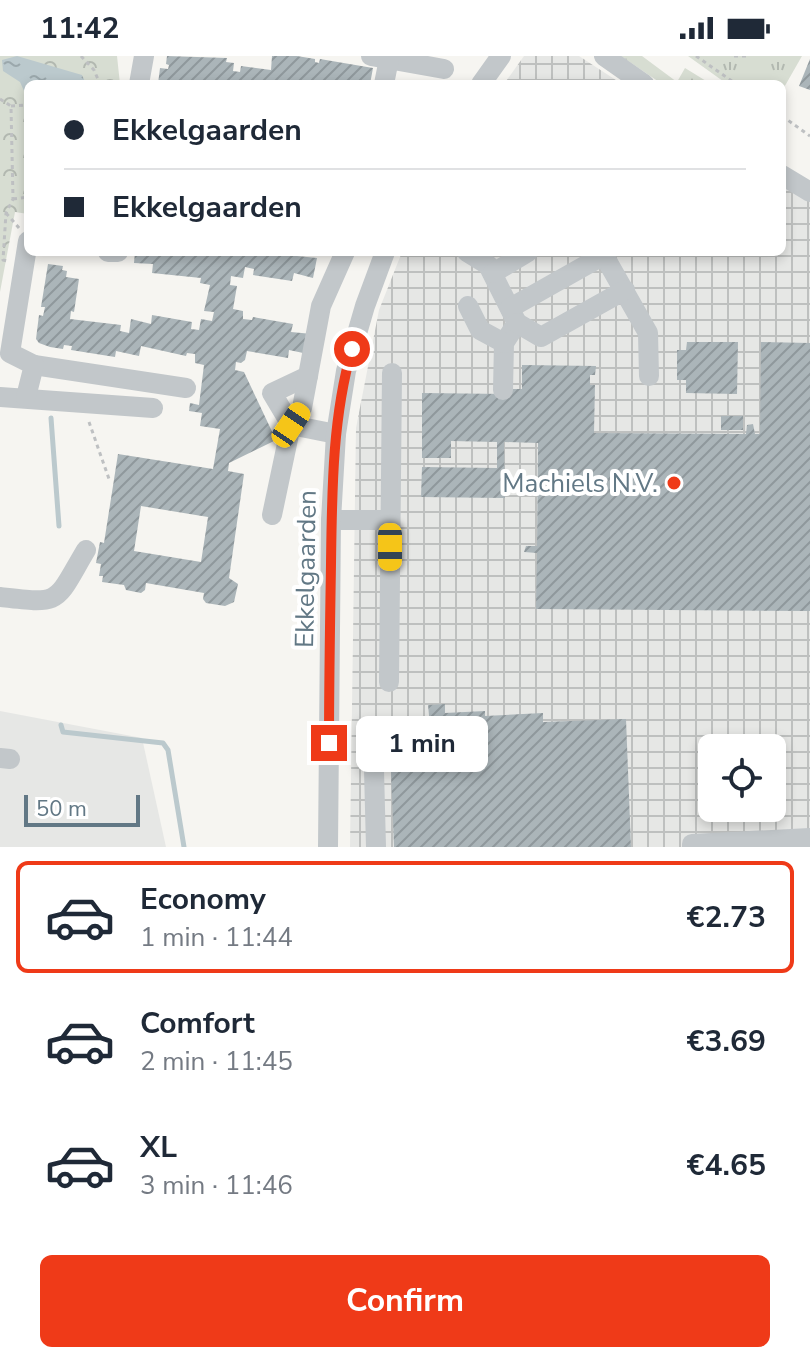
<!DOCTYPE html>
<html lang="en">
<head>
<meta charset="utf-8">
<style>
  :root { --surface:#fff; --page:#f6f6f7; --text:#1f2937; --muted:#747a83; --line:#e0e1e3; --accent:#ef3a18 }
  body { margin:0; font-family:"Nunito Sans",sans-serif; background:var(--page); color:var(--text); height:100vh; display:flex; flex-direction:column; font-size:30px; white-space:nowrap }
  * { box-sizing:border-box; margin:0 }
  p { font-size:26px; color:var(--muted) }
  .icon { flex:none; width:44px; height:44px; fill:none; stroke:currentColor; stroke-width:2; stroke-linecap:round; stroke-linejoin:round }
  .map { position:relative; height:791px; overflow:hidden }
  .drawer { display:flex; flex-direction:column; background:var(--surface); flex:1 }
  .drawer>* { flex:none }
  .hud { position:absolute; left:24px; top:24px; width:762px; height:176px; border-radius:12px; box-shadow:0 4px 12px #0003; display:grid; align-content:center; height:176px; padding:0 40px; background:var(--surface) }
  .fabs { position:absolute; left:698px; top:678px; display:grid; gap:16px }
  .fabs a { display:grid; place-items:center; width:88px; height:88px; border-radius:12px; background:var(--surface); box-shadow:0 4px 12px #0003; font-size:40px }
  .scale { position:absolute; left:24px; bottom:20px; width:116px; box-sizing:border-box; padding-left:8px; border:4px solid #627885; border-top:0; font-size:22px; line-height:28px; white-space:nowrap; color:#627885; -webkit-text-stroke:6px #fff; paint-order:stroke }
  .end { position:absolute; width:36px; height:36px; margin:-18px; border:10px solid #ef3a18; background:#fff; box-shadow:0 0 0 4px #fff }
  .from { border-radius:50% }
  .bubble { position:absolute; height:56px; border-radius:12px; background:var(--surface); box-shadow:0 4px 12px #0003; font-size:26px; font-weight:700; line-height:56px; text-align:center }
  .car { position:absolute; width:24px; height:48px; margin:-24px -12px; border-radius:10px; box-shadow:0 0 6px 2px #0007; background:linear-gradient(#f5c518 24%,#345 0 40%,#f5c518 0 76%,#345 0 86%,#f5c518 0) }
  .hud b { display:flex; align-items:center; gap:28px; height:76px; font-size:30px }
  .hud b+b { border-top:2px solid var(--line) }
  .hud i { width:20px; height:20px; background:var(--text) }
  ul { padding:14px 0 0; list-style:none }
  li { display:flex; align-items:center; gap:24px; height:112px; margin:0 16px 12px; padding:0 24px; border:4px solid transparent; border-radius:12px }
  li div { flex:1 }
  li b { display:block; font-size:30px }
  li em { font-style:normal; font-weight:700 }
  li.current { border-color:var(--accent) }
  li>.icon { width:72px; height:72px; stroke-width:1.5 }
  .action { display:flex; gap:16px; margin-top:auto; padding:16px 40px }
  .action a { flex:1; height:92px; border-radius:12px; background:var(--accent); color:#fff; font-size:32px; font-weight:700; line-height:92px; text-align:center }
  .status { display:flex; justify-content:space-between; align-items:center; height:56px; padding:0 40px; background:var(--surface); direction:ltr }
  .status svg { height:22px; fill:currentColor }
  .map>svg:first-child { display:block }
  .built { fill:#e6e7e5 }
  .industrial { fill:url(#industrial-grid); fill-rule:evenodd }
  .grass { fill:url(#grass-tufts) }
  .forest { fill:url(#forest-firs) }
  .park { fill:url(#park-crowns) }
  .water { fill:url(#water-ripples) }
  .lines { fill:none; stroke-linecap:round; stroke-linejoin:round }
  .stream { stroke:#bbc9cd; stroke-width:5 }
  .building { fill:url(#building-hatch); fill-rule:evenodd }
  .path { stroke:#bec0c2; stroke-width:3; stroke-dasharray:4 4; stroke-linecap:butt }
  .minor { stroke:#c2c7ca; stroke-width:20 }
  .route { stroke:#ef3a18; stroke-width:10 }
  .poi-dot { fill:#ef3a18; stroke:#fff; stroke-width:3 }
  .labels { text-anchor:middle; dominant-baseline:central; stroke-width:8; stroke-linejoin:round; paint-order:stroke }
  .poi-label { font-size:26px; fill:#627885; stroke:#fff; text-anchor:end }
  .street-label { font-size:26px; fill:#627885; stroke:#fff }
</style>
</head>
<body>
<div class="status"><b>11:42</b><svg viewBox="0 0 49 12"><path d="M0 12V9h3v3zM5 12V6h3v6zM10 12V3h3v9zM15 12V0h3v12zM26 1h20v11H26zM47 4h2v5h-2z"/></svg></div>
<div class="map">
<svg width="810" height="791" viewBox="0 0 810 791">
  <defs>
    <pattern id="industrial-grid" width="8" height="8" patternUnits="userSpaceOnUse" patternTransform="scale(2)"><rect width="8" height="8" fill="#e6e7e5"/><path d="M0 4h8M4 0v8" fill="none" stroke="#bec0bf"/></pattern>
    <pattern id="grass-tufts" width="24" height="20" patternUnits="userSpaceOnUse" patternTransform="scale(2)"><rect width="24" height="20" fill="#d7ddd2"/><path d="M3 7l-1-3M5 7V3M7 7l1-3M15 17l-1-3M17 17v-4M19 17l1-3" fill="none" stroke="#b2b8b0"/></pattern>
    <pattern id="forest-firs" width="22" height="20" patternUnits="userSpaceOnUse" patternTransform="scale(2)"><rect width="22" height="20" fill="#d7ddd2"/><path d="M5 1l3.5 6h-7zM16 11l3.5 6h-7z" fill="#b2b8b0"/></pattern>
    <pattern id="park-crowns" width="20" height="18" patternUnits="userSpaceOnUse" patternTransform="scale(2)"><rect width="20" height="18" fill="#d7ddd2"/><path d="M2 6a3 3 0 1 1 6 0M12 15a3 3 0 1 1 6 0" fill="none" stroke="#b2b8b0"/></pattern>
    <pattern id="water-ripples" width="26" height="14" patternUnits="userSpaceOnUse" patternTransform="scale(2)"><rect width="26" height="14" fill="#bbc9cd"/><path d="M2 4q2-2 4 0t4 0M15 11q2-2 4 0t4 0" fill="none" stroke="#9ba8ac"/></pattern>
    <pattern id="building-hatch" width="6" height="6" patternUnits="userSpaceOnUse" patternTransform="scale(2)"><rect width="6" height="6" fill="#abb5b9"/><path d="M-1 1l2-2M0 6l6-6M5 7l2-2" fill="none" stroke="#8f989c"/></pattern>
  </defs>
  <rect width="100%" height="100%" fill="#f6f5f1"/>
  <polygon class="built" points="0,655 142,682 166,791 0,791"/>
  <g class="industrial">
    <polygon points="524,0 579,0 622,28 504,28"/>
    <path d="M782 128 810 145V791H350L356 372 379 254 402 196H782ZM712 692H772V752H712Z"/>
  </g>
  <polygon class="grass" points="688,0 802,0 782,35 782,28 727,28"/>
  <polygon class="forest" points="621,0 642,0 677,26 685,12 711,28 662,28"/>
  <polygon class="park" points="0,0 117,0 120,28 28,28 28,158 15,156 0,236"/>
  <polygon class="water" points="17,0 82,19 86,28 28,28 28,44 20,26 3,15 2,4"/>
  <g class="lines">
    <g class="stream">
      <polyline points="51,362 59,470"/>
      <polyline points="61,669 63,676 163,687 168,694 184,791"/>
    </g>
  </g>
  <g class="building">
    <polygon points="167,0 227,2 226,6 234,7 233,15 240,16 241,10 271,14 272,0 297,0 315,3 315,6 319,7 320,3 373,12 370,28 158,28 160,12 168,13 169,9 166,8"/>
    <polygon points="810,3 810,34 799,30"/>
    <path d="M135 196H297V200L317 202 313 222 294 217 292 225 253 219 254 213 245 211 243 222 231 220 230 229 237 230 233 253 243 255V263L252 264 253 261 293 268 291 276 312 278 308 298 289 294 288 302 247 295 245 304 241 307 236 306 235 314 244 316 276 384 229 407 228 415 244 418 229 522 238 528 234 546 225 550 206 547 203 543 204 537 146 527 145 534 141 537 126 534 124 529 102 526 103 520H99L101 508 96 507 100 486 104 487 118 398 213 413 220 373 200 370 202 357 189 355 190 347 199 349 204 309 195 307V298L187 297 186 300 141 290 139 300 116 295 115 301 71 294 72 290 64 289 63 293 50 291 39 287 36 283 39 259 43 260 45 251H41L48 208 63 210 62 214 67 215 66 221 79 223 74 256 71 255 70 263 121 269 120 275 129 277 131 263 151 268 152 259 192 266 191 273 199 274 201 263 212 265 214 256 204 255 210 229 200 227 201 222 152 217 153 208 134 207ZM141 450 208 461 201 506 134 495Z"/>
    <polygon points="687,286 738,286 737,338 686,337 686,324 677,324 677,294 686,294"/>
    <polygon points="761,286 810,287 810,555 536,553 537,497 524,496 526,490 537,490 538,387 504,386 505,442 421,441 422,411 497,412 497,386 451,385 451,402 422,402 422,337 506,338 506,333 522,333 522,309 596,310 595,319 590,319 590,329 595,329 594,377 746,378 747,369 753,368 755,378 760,378"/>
    <rect x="721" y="360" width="22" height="14"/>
    <polygon points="445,648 445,657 485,655 485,660 543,657 543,666 626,663 631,791 394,791 390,691 432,690 428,649"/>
  </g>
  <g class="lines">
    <g class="path">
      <polyline points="81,0 94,14 100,28"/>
      <polyline points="696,0 736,28"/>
      <polyline points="734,0 748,0"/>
      <polyline points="0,43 11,50 13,143 6,157 3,204 7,205"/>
      <polyline points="11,50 27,49"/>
      <polyline points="782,60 810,80"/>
      <polyline points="13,143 28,141"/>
      <polyline points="6,157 19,172"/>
      <polyline points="89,366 109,423"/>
    </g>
    <g class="minor">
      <polyline points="371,0 444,13"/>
      <polyline points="604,0 644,28"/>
      <polyline points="139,28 144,0"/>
      <polyline points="384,28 389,3"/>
      <polyline points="481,28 501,0"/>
      <polyline points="782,119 810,136"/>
      <polyline points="108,196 118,196"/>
      <polyline points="467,196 488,209 517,267 504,287 503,334"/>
      <polyline points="602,196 648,277 649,320"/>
      <polyline points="493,217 528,196"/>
      <polyline points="468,250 480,274 504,287"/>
      <polyline points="510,252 604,199"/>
      <polyline points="517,267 541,281 625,234"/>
      <polyline points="34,309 186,332"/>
      <polyline points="308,320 272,337 291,369 336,378"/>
      <polyline points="0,341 153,352"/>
      <polyline points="26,341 34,309 10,297 28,185"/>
      <polyline points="272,459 291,369 302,352 321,250 345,196"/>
      <polyline points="331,464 390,464"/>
      <path d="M0 541C63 548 54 548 86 494"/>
      <polyline points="389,626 392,317"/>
      <polyline points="0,702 10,703"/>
      <polyline points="374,714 376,791"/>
      <polyline points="328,791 331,464 336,378 346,315 365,250 385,196"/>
      <polyline points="692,791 692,788 810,782"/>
    </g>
  </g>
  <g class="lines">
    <path class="route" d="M329 687C329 627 330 567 331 508 332 437 332 362 352 293"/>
  </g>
  <circle class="poi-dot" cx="674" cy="427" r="8"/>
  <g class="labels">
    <g class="poi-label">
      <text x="658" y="427">Machiels N.V.</text>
    </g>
    <g class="street-label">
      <text transform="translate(306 513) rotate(-89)">Ekkelgaarden</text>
    </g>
  </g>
</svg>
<div class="fabs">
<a><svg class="icon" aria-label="locate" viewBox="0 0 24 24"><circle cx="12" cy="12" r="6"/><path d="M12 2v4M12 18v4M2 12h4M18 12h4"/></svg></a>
</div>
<div class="scale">50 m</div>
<i class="end from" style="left:352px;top:293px"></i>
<i class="end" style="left:329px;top:687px"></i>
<div class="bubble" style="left:356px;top:660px;width:132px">1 min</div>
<i class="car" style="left:291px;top:369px;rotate:34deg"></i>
<i class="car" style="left:390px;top:491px;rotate:180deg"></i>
<div class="hud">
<b><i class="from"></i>Ekkelgaarden</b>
<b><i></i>Ekkelgaarden</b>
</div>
</div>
<section class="drawer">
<ul>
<li class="current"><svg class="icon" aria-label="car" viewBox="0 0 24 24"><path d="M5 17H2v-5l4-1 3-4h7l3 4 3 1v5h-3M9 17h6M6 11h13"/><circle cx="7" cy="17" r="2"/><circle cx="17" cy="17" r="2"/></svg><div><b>Economy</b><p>1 min · 11:44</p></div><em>€2.73</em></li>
<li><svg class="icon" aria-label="car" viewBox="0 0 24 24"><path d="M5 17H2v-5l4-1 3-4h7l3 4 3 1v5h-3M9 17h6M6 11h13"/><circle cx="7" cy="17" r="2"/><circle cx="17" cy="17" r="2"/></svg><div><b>Comfort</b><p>2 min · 11:45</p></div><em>€3.69</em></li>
<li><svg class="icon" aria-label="car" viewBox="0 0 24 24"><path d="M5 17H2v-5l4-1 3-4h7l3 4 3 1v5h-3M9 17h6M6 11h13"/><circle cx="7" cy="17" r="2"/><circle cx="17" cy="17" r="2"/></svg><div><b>XL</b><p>3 min · 11:46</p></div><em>€4.65</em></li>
</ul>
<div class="action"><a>Confirm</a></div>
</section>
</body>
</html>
